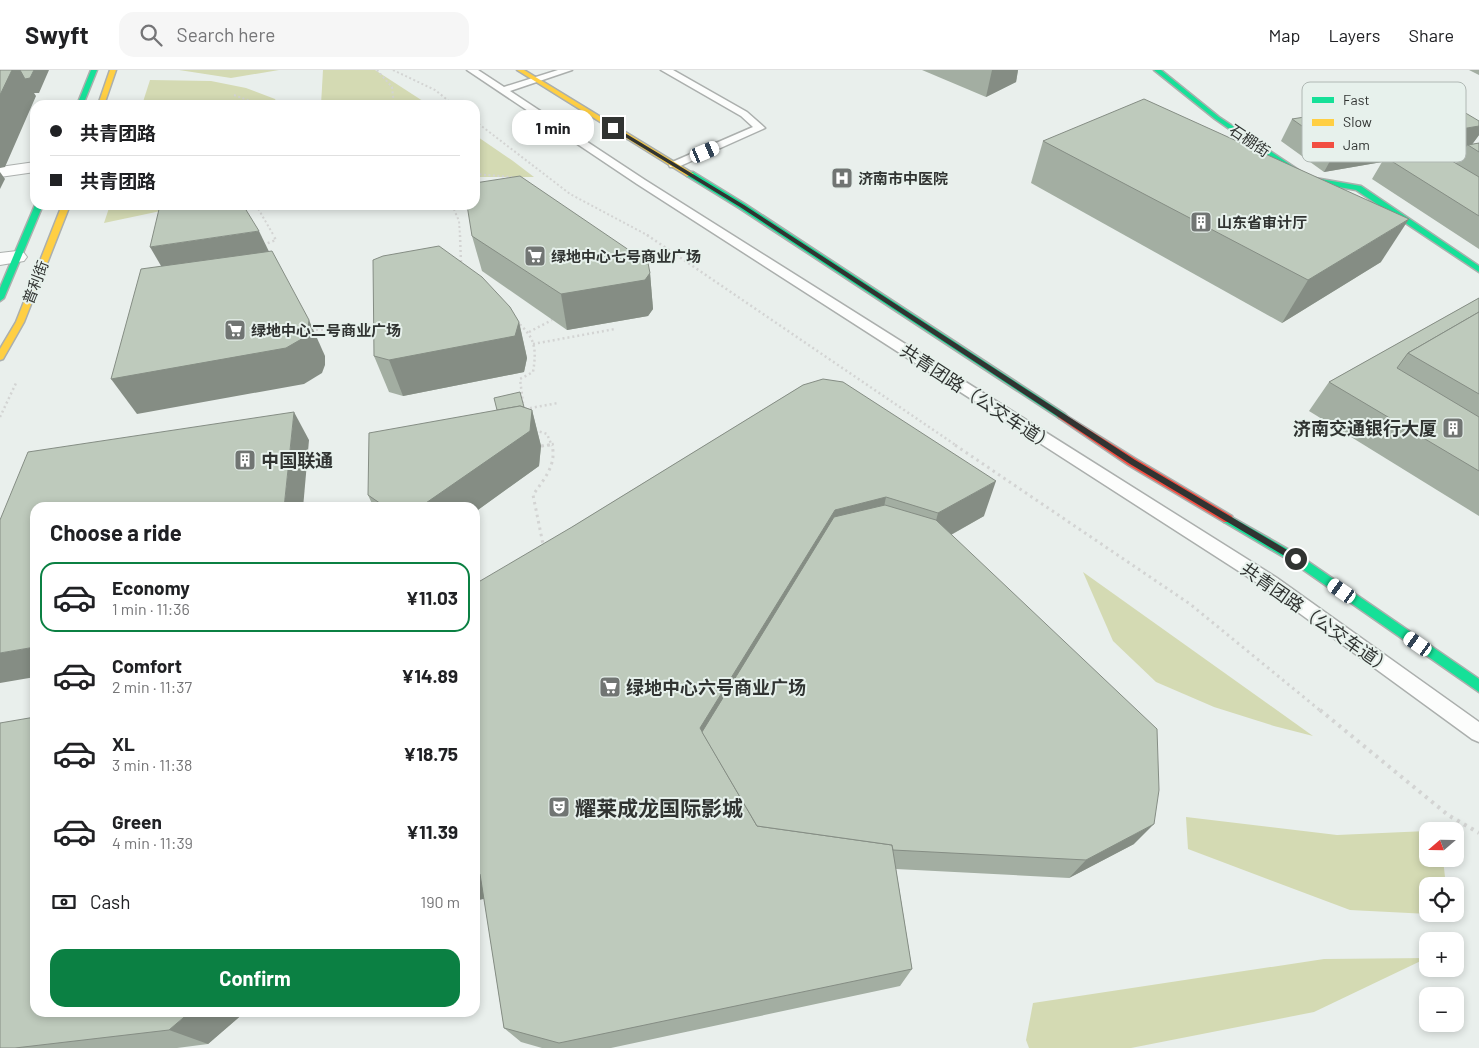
<!DOCTYPE html>
<html lang="en">
<head>
<meta charset="utf-8">
<style>
  :root { --surface:#fff; --page:#f6f6f6; --text:#202124; --muted:#757577; --line:#e0e0e0; --accent:#0b8043 }
  body { margin:0; font-family:Barlow,"Noto Sans SC",sans-serif; background:var(--page); color:var(--text); height:100vh; display:flex; flex-direction:column; font-size:19px; white-space:nowrap }
  * { box-sizing:border-box; margin:0 }
  p { font-size:16px; color:var(--muted) }
  .icon { flex:none; width:28px; height:28px; fill:none; stroke:currentColor; stroke-width:2; stroke-linecap:round; stroke-linejoin:round }
  .map { position:relative; flex:1; overflow:hidden }
  .sheet { position:absolute; left:30px; top:432px; width:450px; height:515px; display:flex; flex-direction:column; background:var(--surface); border-radius:15px; box-shadow:0 2px 8px #0003 }
  .sheet>* { flex:none }
  .guide { position:absolute; left:30px; top:30px; width:450px; height:110px; border-radius:15px; box-shadow:0 2px 8px #0003; display:grid; align-content:center; height:110px; padding:0 20px; background:var(--surface) }
  .needle { width:32px; rotate:250deg }
  .tools { position:absolute; left:1419px; top:752px; display:grid; gap:10px }
  .tools a { display:grid; place-items:center; width:45px; height:45px; border-radius:10px; background:var(--surface); box-shadow:0 2px 8px #0003; font-size:25px }
  .end { position:absolute; width:22px; height:22px; margin:-11px; border:6px solid #313432; background:#fff; box-shadow:0 0 0 2px #fff }
  .from { border-radius:50% }
  .bubble { position:absolute; height:35px; border-radius:15px; background:var(--surface); box-shadow:0 2px 8px #0003; font-size:16px; font-weight:700; line-height:35px; text-align:center }
  .car { position:absolute; width:15px; height:30px; margin:-15px -8px; border-radius:6px; box-shadow:0 0 4px 1px #0007; background:linear-gradient(#fff 24%,#345 0 40%,#fff 0 76%,#345 0 86%,#fff 0) }
  .guide b { display:flex; align-items:center; gap:18px; height:48px; font-size:19px }
  .guide b+b { border-top:1px solid var(--line) }
  .guide i { width:12px; height:12px; background:var(--text) }
  ul { padding:0; list-style:none }
  li { display:flex; align-items:center; gap:15px; height:70px; margin:0 10px 8px; padding:0 10px; border:2px solid transparent; border-radius:15px }
  li div { flex:1 }
  li b { display:block; font-size:19px }
  li em { font-style:normal; font-weight:700 }
  li.selected { border-color:var(--accent) }
  li>.icon { width:45px; height:45px; stroke-width:1.5 }
  h2 { padding:0 20px; font-size:22px; line-height:60px }
  .pay { display:flex; align-items:center; gap:12px; height:55px; padding:0 20px; font-size:19px }
  .pay p { margin-inline-start:auto }
  .button { display:flex; gap:10px; margin-top:auto; padding:10px 20px }
  .button a { flex:1; height:58px; border-radius:15px; background:var(--accent); color:#fff; font-size:20px; font-weight:700; line-height:58px; text-align:center }
  header { display:flex; align-items:center; gap:30px; box-sizing:border-box; height:70px; padding:0 25px; background:var(--surface); border-bottom:1px solid var(--line) }
  header strong { font-size:24px }
  nav { display:flex; gap:28px; margin-inline-start:auto; font-size:18px }
  .search { width:350px; height:45px; background:var(--page); display:flex; align-items:center; gap:12px; box-sizing:border-box; padding:0 18px; border-radius:15px; color:var(--muted); font-size:19px }
  .map>svg:first-child { display:block }
  .green { fill:#d4dab3 }
  .lines { fill:none; stroke-linecap:round; stroke-linejoin:round }
  .lane-casing { stroke:#abafad; stroke-width:3 }
  .street-casing { stroke:#abafad; stroke-width:2 }
  .fast-casing { stroke:#abafad; stroke-width:3 }
  .slow-casing { stroke:#abafad; stroke-width:3 }
  .jam-casing { stroke:#abafad; stroke-width:3 }
  .path-far3 { stroke:#d3d4d3; stroke-width:2; stroke-dasharray:2 2.5; stroke-linecap:butt }
  .path-far2 { stroke:#d3d4d3; stroke-width:2.5; stroke-dasharray:2 3; stroke-linecap:butt }
  .path-far1 { stroke:#d3d4d3; stroke-width:3; stroke-dasharray:2.5 4; stroke-linecap:butt }
  .path { stroke:#d3d4d3; stroke-width:4; stroke-dasharray:3 5; stroke-linecap:butt }
  .lane { fill:#fcfdfc; fill-rule:evenodd }
  .street { fill:#fcfdfc; fill-rule:evenodd }
  .fast { fill:#16e098; fill-rule:evenodd }
  .slow { fill:#ffcf43; fill-rule:evenodd }
  .jam { fill:#f24e42; fill-rule:evenodd }
  .wall { fill:#a3aea2; fill-rule:evenodd }
  .shaded-wall { fill:#858d84 }
  .building { fill:#becabc; stroke:#858d84 }
  .route { fill:#313432 }
  .labels { text-anchor:middle; dominant-baseline:central; stroke-width:4; stroke-linejoin:round; paint-order:stroke }
  .far-street-label { font-size:15px; fill:#313432; stroke:#e7f1ec }
  .far-poi-label { font-size:15px; font-weight:bold; fill:#313432; stroke:#e7f1ec; text-anchor:start }
  .street-label { font-size:18px; fill:#313432; stroke:#e7f1ec }
  .poi-label { font-size:18px; font-weight:bold; fill:#313432; stroke:#e7f1ec; text-anchor:start }
  .near-poi-label { font-size:21px; font-weight:bold; fill:#313432; stroke:#e7f1ec; text-anchor:start }
  .key { fill:#e7f1ec; stroke:#b0b8b4; stroke-width:1 }
  .key-label { font-size:14px; fill:#313432 }
</style>
</head>
<body>
<header>
<strong>Swyft</strong>
<div class="search"><svg class="icon" aria-label="search" viewBox="0 0 24 24"><circle cx="10" cy="10" r="6"/><path d="M15 15l6 6"/></svg>Search here</div>
<nav><a>Map</a><a>Layers</a><a>Share</a></nav>
</header>
<div class="map">
<svg width="1479" height="978" viewBox="0 0 1479 978">
  <rect width="100%" height="100%" fill="#e9efec"/>
  <g class="green">
    <polygon points="179,0 279,0 231,8"/>
    <polygon points="323,0 375,0 429,35 321,35"/>
    <polygon points="150,10 211,11 246,18 275,29 278,35 142,35"/>
    <polygon points="475,65 513,91 534,107 475,107"/>
    <polygon points="110,135 189,135 104,153"/>
    <polygon points="1083,502 1313,666 1274,656 1214,637 1156,612 1113,571"/>
    <polygon points="1186,747 1337,765 1427,761 1428,789 1443,789 1446,816 1428,816 1428,844 1448,845 1350,840 1188,779"/>
    <polygon points="1427,888 1314,942 1131,978 1029,978 1026,970 1033,933 1324,889"/>
  </g>
  <g class="lines">
    <g class="lane-casing">
      <g id="lane">
        <polygon points="467,0 478,0 504,17 558,0 572,0 510,21 645,110 1277,508 1479,652 1479,672 1472,669 1265,518 637,114"/>
        <polygon points="661,0 673,0 747,42 765,58 678,97 670,97 669,95 670,93 753,57 741,46"/>
      </g>
    </g>
    <g class="street-casing">
      <g id="street">
        <polygon points="35,92 35,102 0,107 0,97"/>
        <polygon points="17,181 24,183 27,187 24,191 0,195 0,183"/>
      </g>
    </g>
    <g class="fast-casing">
      <g id="fast">
        <polygon points="91,0 97,0 83,35 77,35"/>
        <polygon points="1154,0 1161,0 1219,47 1309,107 1361,116 1479,196 1479,202 1356,120 1304,111 1215,49"/>
        <polygon points="687,102 693,102 745,134 1065,344 1067,346 1065,348 1059,348 739,138 687,106"/>
        <polygon points="35,135 43,135 4,228 0,231 0,218"/>
        <polygon points="1228,445 1300,486 1479,609 1479,622 1292,492 1224,452 1223,449"/>
      </g>
    </g>
    <g class="slow-casing">
      <g id="slow">
        <polygon points="110,0 116,0 104,35 98,35"/>
        <polygon points="517,0 524,0 694,104 687,106"/>
        <polygon points="62,135 70,135 24,252 3,289 0,290 0,279 16,252"/>
      </g>
    </g>
    <g class="jam-casing">
      <polygon id="jam" points="1062,343 1136,389 1232,446 1233,449 1232,452 1224,452 1128,395 1059,348 1057,346"/>
    </g>
    <g class="path-far3">
      <polyline points="377,0 392,17 394,35"/>
      <polyline points="393,0 435,20 454,35"/>
      <polyline points="234,25 261,35"/>
      <polyline points="475,51 570,124 649,166"/>
      <polyline points="475,104 512,107"/>
      <polyline points="256,135 274,166"/>
      <polyline points="447,135 454,140"/>
      <polyline points="452,135 459,151 460,166"/>
    </g>
    <g class="path-far2">
      <polyline points="460,165 461,193"/>
      <polyline points="647,165 957,376"/>
      <polyline points="263,175 276,170 273,165"/>
      <path d="M516 251C535 267 537 278 533 302L520 309 523 333"/>
      <polyline points="311,260 377,258"/>
      <polyline points="529,262 552,250"/>
      <polyline points="533,274 615,259"/>
      <polyline points="525,339 558,333"/>
      <polyline points="0,347 17,311"/>
      <polyline points="535,360 547,364 552,376"/>
      <polyline points="542,376 554,374"/>
    </g>
    <g class="path-far1">
      <polyline points="955,375 1190,534 1322,642"/>
      <polyline points="541,376 551,375"/>
      <path d="M544 479 533 425C544 409 557 395 552 375"/>
    </g>
    <polyline class="path" points="1320,640 1448,745 1479,763"/>
    <use href="#lane" class="lane"/>
    <use href="#street" class="street"/>
    <use href="#fast" class="fast"/>
    <use href="#slow" class="slow"/>
    <use href="#jam" class="jam"/>
  </g>
  <g class="wall">
    <polygon points="922,0 1018,0 1016,12 986,27"/>
    <polygon points="1469,0 1479,0 1479,5"/>
    <path d="M1292 49 1479 51V65L1472 74 1479 73V179L1372 109 1382 92 1324 102 1281 71ZM1466 77 1456 93 1437 82Z"/>
    <polygon points="1043,71 1381,192 1282,253 1031,113"/>
    <polygon points="472,166 650,203 653,239 648,246 567,260 482,201"/>
    <polygon points="1479,228 1479,446 1309,341 1329,312"/>
    <polygon points="519,252 527,288 524,302 403,326 389,322 374,286"/>
    <polygon points="803,315 984,446 951,465 1134,774 1069,808 896,799 912,899 900,916 611,978 542,978 521,972 504,958 484,829 572,457"/>
    <polygon points="524,337 532,340 541,376 539,396 475,442 475,438 374,438 368,425"/>
    <polygon points="245,942 208,974 177,978 0,978"/>
  </g>
  <g class="shaded-wall">
    <polygon points="12,0 49,0 39,23 34,23 36,26 5,97 0,98 0,12"/>
    <polygon points="992,0 1018,0 1016,12 986,27"/>
    <polygon points="1479,56 1479,65 1471,76 1468,75 1466,77 1390,90 1385,87 1382,92 1324,102 1336,80"/>
    <polygon points="0,102 5,109 0,119"/>
    <polygon points="1409,149 1381,192 1282,253 1308,210"/>
    <polygon points="259,161 276,196 171,213 150,177"/>
    <polygon points="650,203 653,239 648,246 567,260 561,224"/>
    <polygon points="309,250 325,286 325,295 322,303 304,314 137,344 111,309"/>
    <polygon points="519,252 527,288 524,302 403,326 389,290"/>
    <polygon points="532,340 541,376 539,396 475,442 475,438 424,438 423,435"/>
    <polygon points="294,342 309,370 303,438 284,438"/>
    <polygon points="996,411 984,446 929,477 938,443"/>
    <polygon points="886,427 879,462 708,678 700,658 835,440"/>
    <polygon points="35,577 35,607 0,613 0,583"/>
    <polygon points="1154,754 1134,774 1069,808 1086,790"/>
    <polygon points="480,804 496,826 475,831 475,805"/>
    <polygon points="190,942 245,942 208,974 169,960"/>
  </g>
  <g class="building">
    <polygon points="0,0 12,0 0,25"/>
    <polygon points="20,0 34,0 30,8 25,9"/>
    <polygon points="1437,26 1479,51 1479,56 1336,80 1292,49"/>
    <polygon points="1144,29 1409,149 1308,210 1043,71"/>
    <polygon points="1479,73 1479,82 1468,75"/>
    <polygon points="1430,78 1479,107 1479,146 1385,87"/>
    <polygon points="520,106 648,193 650,203 645,210 561,224 472,166 467,135 475,135 475,113"/>
    <polygon points="160,135 243,135 259,161 150,177"/>
    <polygon points="439,176 482,207 510,237 519,252 515,266 389,290 374,286 373,190 383,186"/>
    <polygon points="272,181 309,250 308,259 305,267 286,278 111,309 141,199"/>
    <polygon points="1479,228 1479,242 1408,283 1397,298 1479,347 1479,401 1329,312"/>
    <polygon points="1479,242 1479,324 1408,283"/>
    <polygon points="823,309 843,312 996,411 938,443 886,427 835,440 700,658 757,756 892,775 912,899 559,973 504,958 480,804 475,805 475,514 572,457 803,315"/>
    <polygon points="520,322 524,337 520,336 497,340 494,328"/>
    <polygon points="520,336 532,340 530,361 423,435 384,436 368,425 369,363"/>
    <polygon points="294,342 284,438 35,438 35,577 0,583 0,450 28,382"/>
    <polygon points="885,435 936,450 1157,659 1159,720 1154,754 1086,790 893,780 892,775 757,756 702,662 834,447"/>
    <polygon points="35,647 35,942 190,942 169,960 15,978 0,978 0,653"/>
  </g>
  <polygon class="route" points="612,57 615,57 744,135 1135,390 1299,487 1299,491 1293,491 1130,394 740,137 612,59"/>
  <defs>
    <g id="hospital-square" transform="scale(1.125)"><rect x="-9" y="-9" width="18" height="18" rx="4" fill="#717573" stroke="#e7f1ec"/><path d="M-5-5h3v3.5h4V-5h3V5h-3V1.5h-4V5h-3Z" fill="#fff"/></g>
    <g id="building-square" transform="scale(1.125)"><rect x="-9" y="-9" width="18" height="18" rx="4" fill="#717573" stroke="#e7f1ec"/><path d="M-4-6H4V6H1V3H-1V6H-4ZM-2.5-4.3h1.7v1.8h-1.7ZM.8-4.3h1.7v1.8H.8ZM-2.5-1h1.7V.8h-1.7ZM.8-1h1.7V.8H.8Z" fill="#fff"/></g>
    <g id="supermarket-square" transform="scale(1.125)"><rect x="-9" y="-9" width="18" height="18" rx="4" fill="#717573" stroke="#e7f1ec"/><path d="M-6-5.5h2.5l.6 2H6L4.5 2H-2.5L-4.4-4H-6ZM-1.5 3.2a1.3 1.3 0 1 0 .1 0ZM3 3.2a1.3 1.3 0 1 0 .1 0Z" fill="#fff"/></g>
    <g id="theatre-square" transform="scale(1.125)"><rect x="-9" y="-9" width="18" height="18" rx="4" fill="#717573" stroke="#e7f1ec"/><path d="M-5-5.5Q0-4 5-5.5V0Q5 5 0 6Q-5 5-5 0ZM-3.3-2.5H-1v1.5H-3.3ZM1-2.5H3.3v1.5H1ZM-2.8 1Q0 5.5 2.8 1Z" fill="#fff"/></g>
  </defs>
  <g fill-rule="evenodd">
    <use href="#hospital-square" x="842" y="108"/>
    <use href="#building-square" x="1201" y="152"/>
    <use href="#supermarket-square" x="535" y="186"/>
    <use href="#supermarket-square" x="235" y="260"/>
    <use href="#building-square" x="1453" y="358"/>
    <use href="#building-square" x="245" y="390"/>
    <use href="#supermarket-square" x="610" y="617"/>
    <use href="#theatre-square" x="559" y="737"/>
  </g>
  <g class="labels">
    <g class="far-street-label">
      <text transform="translate(1250 70) rotate(34)">石棚街</text>
      <text transform="translate(35 212) rotate(-69)">普利街</text>
    </g>
    <g class="far-poi-label">
      <text x="858" y="108">济南市中医院</text>
      <text x="1217" y="152">山东省审计厅</text>
      <text x="551" y="186">绿地中心七号商业广场</text>
      <text x="251" y="260">绿地中心二号商业广场</text>
    </g>
    <g class="street-label">
      <text transform="translate(978 327) rotate(33)">共青团路（公交车道）</text>
      <text transform="translate(1317 548) rotate(35)">共青团路（公交车道）</text>
    </g>
    <g class="poi-label">
      <text x="1437" y="358" text-anchor="end">济南交通银行大厦</text>
      <text x="261" y="390">中国联通</text>
      <text x="626" y="617">绿地中心六号商业广场</text>
    </g>
    <g class="near-poi-label">
      <text x="575" y="737">耀莱成龙国际影城</text>
    </g>
  </g>
  <rect x="1302" y="12" width="164" height="80" rx="8" class="key"/>
  <rect x="1312" y="27" width="22" height="6" fill="#16e098"/>
  <rect x="1312" y="49" width="22" height="7" fill="#ffcf43"/>
  <rect x="1312" y="72" width="22" height="6" fill="#f24e42"/>
  <g class="key-label">
    <text x="1343" y="35">Fast</text>
    <text x="1343" y="57">Slow</text>
    <text x="1343" y="80">Jam</text>
  </g>
</svg>
<div class="tools">
<a><svg class="needle" viewBox="-14 -14 28 28"><path d="M0-13l5 13h-10z" fill="#e53935"/><path d="M0 13l5-13h-10z" fill="#757577"/></svg></a>
<a><svg class="icon" aria-label="locate" viewBox="0 0 24 24"><circle cx="12" cy="12" r="6"/><path d="M12 2v4M12 18v4M2 12h4M18 12h4"/></svg></a>
<a>+</a>
<a>−</a>
</div>
<i class="end from" style="left:1296px;top:489px"></i>
<i class="end" style="left:613px;top:58px"></i>
<div class="bubble" style="left:512px;top:40px;width:82px">1 min</div>
<i class="car" style="left:705px;top:82px;rotate:67deg"></i>
<i class="car" style="left:1342px;top:521px;rotate:305deg"></i>
<i class="car" style="left:1418px;top:574px;rotate:305deg"></i>
<div class="guide">
<b><i class="from"></i>共青团路</b>
<b><i></i>共青团路</b>
</div>
<section class="sheet">
<h2>Choose a ride</h2>
<ul>
<li class="selected"><svg class="icon" aria-label="car" viewBox="0 0 24 24"><path d="M5 17H2v-5l4-1 3-4h7l3 4 3 1v5h-3M9 17h6M6 11h13"/><circle cx="7" cy="17" r="2"/><circle cx="17" cy="17" r="2"/></svg><div><b>Economy</b><p>1 min · 11:36</p></div><em>¥11.03</em></li>
<li><svg class="icon" aria-label="car" viewBox="0 0 24 24"><path d="M5 17H2v-5l4-1 3-4h7l3 4 3 1v5h-3M9 17h6M6 11h13"/><circle cx="7" cy="17" r="2"/><circle cx="17" cy="17" r="2"/></svg><div><b>Comfort</b><p>2 min · 11:37</p></div><em>¥14.89</em></li>
<li><svg class="icon" aria-label="car" viewBox="0 0 24 24"><path d="M5 17H2v-5l4-1 3-4h7l3 4 3 1v5h-3M9 17h6M6 11h13"/><circle cx="7" cy="17" r="2"/><circle cx="17" cy="17" r="2"/></svg><div><b>XL</b><p>3 min · 11:38</p></div><em>¥18.75</em></li>
<li><svg class="icon" aria-label="car" viewBox="0 0 24 24"><path d="M5 17H2v-5l4-1 3-4h7l3 4 3 1v5h-3M9 17h6M6 11h13"/><circle cx="7" cy="17" r="2"/><circle cx="17" cy="17" r="2"/></svg><div><b>Green</b><p>4 min · 11:39</p></div><em>¥11.39</em></li>
</ul>
<div class="pay"><svg class="icon" aria-label="cash" viewBox="0 0 24 24"><path d="M3 7h18v10H3z"/><circle cx="12" cy="12" r="2"/></svg>Cash<p>190 m</p></div>
<div class="button"><a>Confirm</a></div>
</section>
</div>
</body>
</html>
